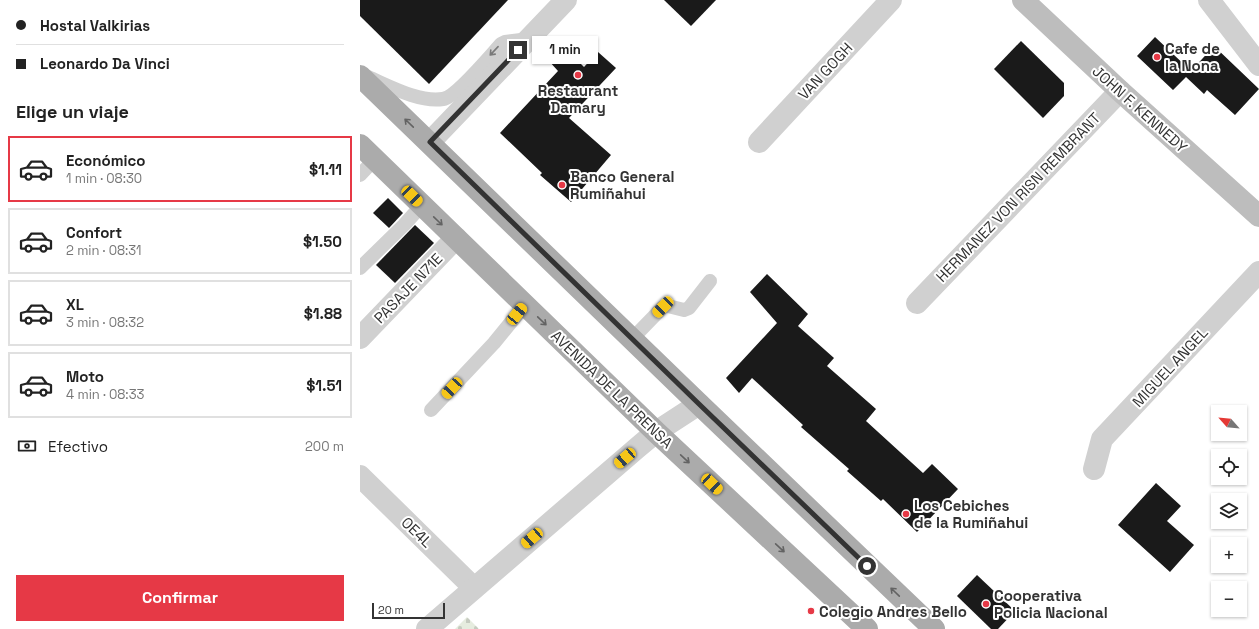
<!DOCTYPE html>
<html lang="es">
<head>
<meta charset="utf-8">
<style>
  :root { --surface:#fff; --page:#f6f6f6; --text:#222; --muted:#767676; --line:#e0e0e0; --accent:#e63946 }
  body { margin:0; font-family:"Space Grotesk",sans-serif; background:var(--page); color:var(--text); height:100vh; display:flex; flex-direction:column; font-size:15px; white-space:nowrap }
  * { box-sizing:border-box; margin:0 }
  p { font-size:13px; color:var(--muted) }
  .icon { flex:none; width:22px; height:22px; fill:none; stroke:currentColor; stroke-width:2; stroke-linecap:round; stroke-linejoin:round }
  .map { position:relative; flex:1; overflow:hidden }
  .sheet { display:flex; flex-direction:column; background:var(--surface); width:360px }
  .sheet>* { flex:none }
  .guide { display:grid; align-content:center; height:88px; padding:0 16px; background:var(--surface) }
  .needle { width:26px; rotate:297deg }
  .fabs { position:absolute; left:851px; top:405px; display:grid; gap:8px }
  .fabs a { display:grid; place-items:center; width:36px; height:36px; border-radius:0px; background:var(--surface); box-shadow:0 1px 3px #0004; font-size:20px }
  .scale { position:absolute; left:12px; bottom:10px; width:73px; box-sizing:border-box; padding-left:4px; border:2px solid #333; border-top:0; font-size:11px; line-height:14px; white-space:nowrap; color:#333; -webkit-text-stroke:3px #fff; paint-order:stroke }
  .end { position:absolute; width:18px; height:18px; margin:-9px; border:5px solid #333; background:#fff; box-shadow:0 0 0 2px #fff }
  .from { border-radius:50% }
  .bubble { position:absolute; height:28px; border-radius:0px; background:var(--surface); box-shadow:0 1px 3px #0004; font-size:13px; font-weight:800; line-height:28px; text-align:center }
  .car { position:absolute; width:12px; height:24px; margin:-12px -6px; border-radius:5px; box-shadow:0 0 3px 1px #0007; background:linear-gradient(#f5c518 24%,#345 0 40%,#f5c518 0 76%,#345 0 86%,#f5c518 0) }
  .guide b { display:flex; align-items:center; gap:14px; height:38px; font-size:15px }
  .guide b+b { border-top:1px solid var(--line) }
  .guide i { width:10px; height:10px; background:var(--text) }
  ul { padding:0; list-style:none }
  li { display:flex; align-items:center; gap:12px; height:66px; margin:0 8px 6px; padding:0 8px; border:2px solid var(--line); border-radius:0px }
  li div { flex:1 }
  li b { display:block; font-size:15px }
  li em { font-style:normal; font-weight:800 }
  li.on { border-color:var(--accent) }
  li>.icon { width:36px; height:36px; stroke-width:1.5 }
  h2 { padding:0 16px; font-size:18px; line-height:48px }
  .pay { display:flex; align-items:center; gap:10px; height:44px; padding:0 16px; font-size:15px }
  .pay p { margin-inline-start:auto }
  .button { display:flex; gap:8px; margin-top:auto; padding:8px 16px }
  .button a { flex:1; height:46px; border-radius:0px; background:var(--accent); color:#fff; font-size:16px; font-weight:800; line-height:46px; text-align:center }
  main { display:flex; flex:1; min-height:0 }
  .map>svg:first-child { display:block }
  .cemetery { fill:url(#cemetery-stones) }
  .building { fill:#1a1a1a }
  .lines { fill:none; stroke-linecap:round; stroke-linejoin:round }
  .lane { stroke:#d0d0d0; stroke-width:14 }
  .street { stroke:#d0d0d0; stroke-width:22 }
  .secondary { stroke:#bdbdbd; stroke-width:22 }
  .primary { stroke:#ababab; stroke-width:22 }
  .oneway { stroke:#7a7a7a }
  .oneway2 { stroke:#636363 }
  .route { stroke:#333; stroke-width:5 }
  .poi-dot { fill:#e63946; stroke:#fff; stroke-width:1.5 }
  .labels { text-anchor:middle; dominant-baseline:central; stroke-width:4; stroke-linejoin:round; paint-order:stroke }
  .poi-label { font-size:15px; font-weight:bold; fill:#333; stroke:#fff; text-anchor:start }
  .street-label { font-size:15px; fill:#333; stroke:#fff }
</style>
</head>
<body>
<main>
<section class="sheet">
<div class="guide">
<b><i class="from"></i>Hostal Valkirias</b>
<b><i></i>Leonardo Da Vinci</b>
</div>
<h2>Elige un viaje</h2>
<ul>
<li class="on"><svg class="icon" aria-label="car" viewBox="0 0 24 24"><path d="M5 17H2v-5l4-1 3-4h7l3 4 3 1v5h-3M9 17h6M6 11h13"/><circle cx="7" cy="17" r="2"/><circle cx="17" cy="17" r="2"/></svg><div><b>Económico</b><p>1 min · 08:30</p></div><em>$1.11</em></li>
<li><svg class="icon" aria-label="car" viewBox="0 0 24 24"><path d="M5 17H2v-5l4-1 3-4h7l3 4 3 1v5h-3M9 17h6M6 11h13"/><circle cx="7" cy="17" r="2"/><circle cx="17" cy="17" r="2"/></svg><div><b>Confort</b><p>2 min · 08:31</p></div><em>$1.50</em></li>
<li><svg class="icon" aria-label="car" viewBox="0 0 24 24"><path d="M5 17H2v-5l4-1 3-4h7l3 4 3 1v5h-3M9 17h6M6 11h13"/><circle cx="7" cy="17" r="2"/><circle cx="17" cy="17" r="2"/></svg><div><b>XL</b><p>3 min · 08:32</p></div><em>$1.88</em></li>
<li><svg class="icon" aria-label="car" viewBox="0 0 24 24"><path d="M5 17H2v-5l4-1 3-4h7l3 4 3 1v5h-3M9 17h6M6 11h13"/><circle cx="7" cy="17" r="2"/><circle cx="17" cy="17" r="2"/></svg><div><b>Moto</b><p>4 min · 08:33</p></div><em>$1.51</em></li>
</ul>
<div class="pay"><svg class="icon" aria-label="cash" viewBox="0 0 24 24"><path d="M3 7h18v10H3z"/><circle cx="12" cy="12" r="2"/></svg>Efectivo<p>200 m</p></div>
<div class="button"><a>Confirmar</a></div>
</section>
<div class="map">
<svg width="899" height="629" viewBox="0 0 899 629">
  <defs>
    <pattern id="cemetery-stones" width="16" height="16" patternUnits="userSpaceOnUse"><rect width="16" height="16" fill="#e6ecdf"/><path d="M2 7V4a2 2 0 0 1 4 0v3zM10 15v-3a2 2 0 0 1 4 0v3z" fill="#c6cbc0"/></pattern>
  </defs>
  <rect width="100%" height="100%" fill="#fff"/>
  <polygon class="cemetery" points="107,617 119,629 95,629"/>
  <g class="building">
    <polygon points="0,0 148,0 69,84 0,16"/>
    <polygon points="304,0 356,0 331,26"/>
    <polygon points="795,37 831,71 854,46 899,89 875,115 847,90 844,94 826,77 813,90 777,56"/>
    <polygon points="661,41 704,83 704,96 683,118 634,69"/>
    <polygon points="203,46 224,67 238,52 256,68 209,118 251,155 211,202 180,175 182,173 140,133 198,71 189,61"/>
    <polygon points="28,198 43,213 29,228 13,213"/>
    <polygon points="55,225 74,243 35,283 16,265"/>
    <polygon points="407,274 448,314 438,326 474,358 467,366 516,409 506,421 563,473 572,464 598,489 557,532 523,499 521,501 487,471 489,469 441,427 443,425 392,378 379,393 366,378 417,323 390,292"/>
    <polygon points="796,483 821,506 807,521 834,545 810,572 758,525"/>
    <polygon points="617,575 655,611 638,629 631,629 597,596"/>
  </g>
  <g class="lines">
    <g class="lane">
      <path d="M8 77C29 86 60 103 83 99 96 97 130 56 141 44L145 42 169 39"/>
      <polyline points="0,175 15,159"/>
      <polyline points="0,268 44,225 62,205"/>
      <polyline points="272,339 303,307 308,306 324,310 329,308 350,281"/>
      <polyline points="71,410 134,343 165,305"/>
    </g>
    <g class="street">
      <polyline points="849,0 899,65"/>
      <polyline points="70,142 206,0"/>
      <polyline points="399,142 531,0"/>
      <polyline points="557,303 760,91"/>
      <polyline points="0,338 96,238"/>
      <polyline points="734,469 742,439 899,272"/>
      <polyline points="0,476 114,588"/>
      <polyline points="67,629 277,448 296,432 339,404"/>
    </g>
    <polyline class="secondary" points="663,0 760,91 899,216"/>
    <g class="primary">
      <polyline points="0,76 339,404 574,629"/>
      <polyline points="0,145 296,432 507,629"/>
    </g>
  </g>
  <defs><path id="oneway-shaft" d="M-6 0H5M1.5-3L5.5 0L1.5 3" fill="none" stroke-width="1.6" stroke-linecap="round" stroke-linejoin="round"/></defs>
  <use class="oneway" href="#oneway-shaft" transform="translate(134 51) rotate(133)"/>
  <g class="oneway2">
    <use href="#oneway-shaft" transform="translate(49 123) rotate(-136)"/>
    <use href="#oneway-shaft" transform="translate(78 221) rotate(44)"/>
    <use href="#oneway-shaft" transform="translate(182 321) rotate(44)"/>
    <use href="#oneway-shaft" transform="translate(325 459) rotate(43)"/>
    <use href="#oneway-shaft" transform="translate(420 548) rotate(43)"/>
    <use href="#oneway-shaft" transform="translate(535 592) rotate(-136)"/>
  </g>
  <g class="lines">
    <polyline class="route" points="158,50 70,142 339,404 507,566"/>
  </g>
  <g class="poi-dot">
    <circle cx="797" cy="57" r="4"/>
    <circle cx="218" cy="75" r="4"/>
    <circle cx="202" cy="185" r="4"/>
    <circle cx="546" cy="514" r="4"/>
    <circle cx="626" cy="604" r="4"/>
    <circle cx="451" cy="611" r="4"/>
  </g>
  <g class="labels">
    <g class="poi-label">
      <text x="805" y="48">Cafe de<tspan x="805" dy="17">la Nona</tspan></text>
      <text x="218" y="90" text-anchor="middle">Restaurant<tspan x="218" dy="17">Damary</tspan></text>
      <text x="210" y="176">Banco General<tspan x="210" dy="17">Rumiñahui</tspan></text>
      <text x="554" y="505">Los Cebiches<tspan x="554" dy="17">de la Rumiñahui</tspan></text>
      <text x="634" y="595">Cooperativa<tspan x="634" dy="17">Policia Nacional</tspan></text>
      <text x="459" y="611">Colegio Andres Bello</text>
    </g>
    <g class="street-label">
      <text transform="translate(465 71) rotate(-47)">VAN GOGH</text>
      <text transform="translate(780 109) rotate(42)">JOHN F. KENNEDY</text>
      <text transform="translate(658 197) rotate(-46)">HERMANEZ VON RISN REMBRANT</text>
      <text transform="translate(48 288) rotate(-46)">PASAJE N71E</text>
      <text transform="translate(810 367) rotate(-47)">MIGUEL ANGEL</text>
      <text transform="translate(252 389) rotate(44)">AVENIDA DE LA PRENSA</text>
      <text transform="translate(57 532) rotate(44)">OE4L</text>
    </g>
  </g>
</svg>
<div class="fabs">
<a><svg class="needle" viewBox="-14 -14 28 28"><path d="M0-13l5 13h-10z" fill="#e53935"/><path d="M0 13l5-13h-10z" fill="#767676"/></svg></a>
<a><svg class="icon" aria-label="locate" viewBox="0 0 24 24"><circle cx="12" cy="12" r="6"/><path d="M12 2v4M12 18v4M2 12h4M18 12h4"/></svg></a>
<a><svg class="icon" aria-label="layers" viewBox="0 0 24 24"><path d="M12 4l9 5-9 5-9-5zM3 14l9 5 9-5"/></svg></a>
<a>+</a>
<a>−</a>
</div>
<div class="scale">20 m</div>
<i class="end from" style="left:507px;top:566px"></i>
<i class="end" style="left:158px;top:50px"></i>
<div class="bubble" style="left:172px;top:36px;width:66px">1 min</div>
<i class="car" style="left:52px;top:196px;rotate:134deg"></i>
<i class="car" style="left:303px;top:307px;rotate:225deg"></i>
<i class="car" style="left:157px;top:314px;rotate:39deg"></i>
<i class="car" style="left:92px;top:388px;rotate:223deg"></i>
<i class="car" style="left:265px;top:458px;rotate:229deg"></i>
<i class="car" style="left:352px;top:484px;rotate:133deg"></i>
<i class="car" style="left:172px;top:538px;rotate:229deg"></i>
</div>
</main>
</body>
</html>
